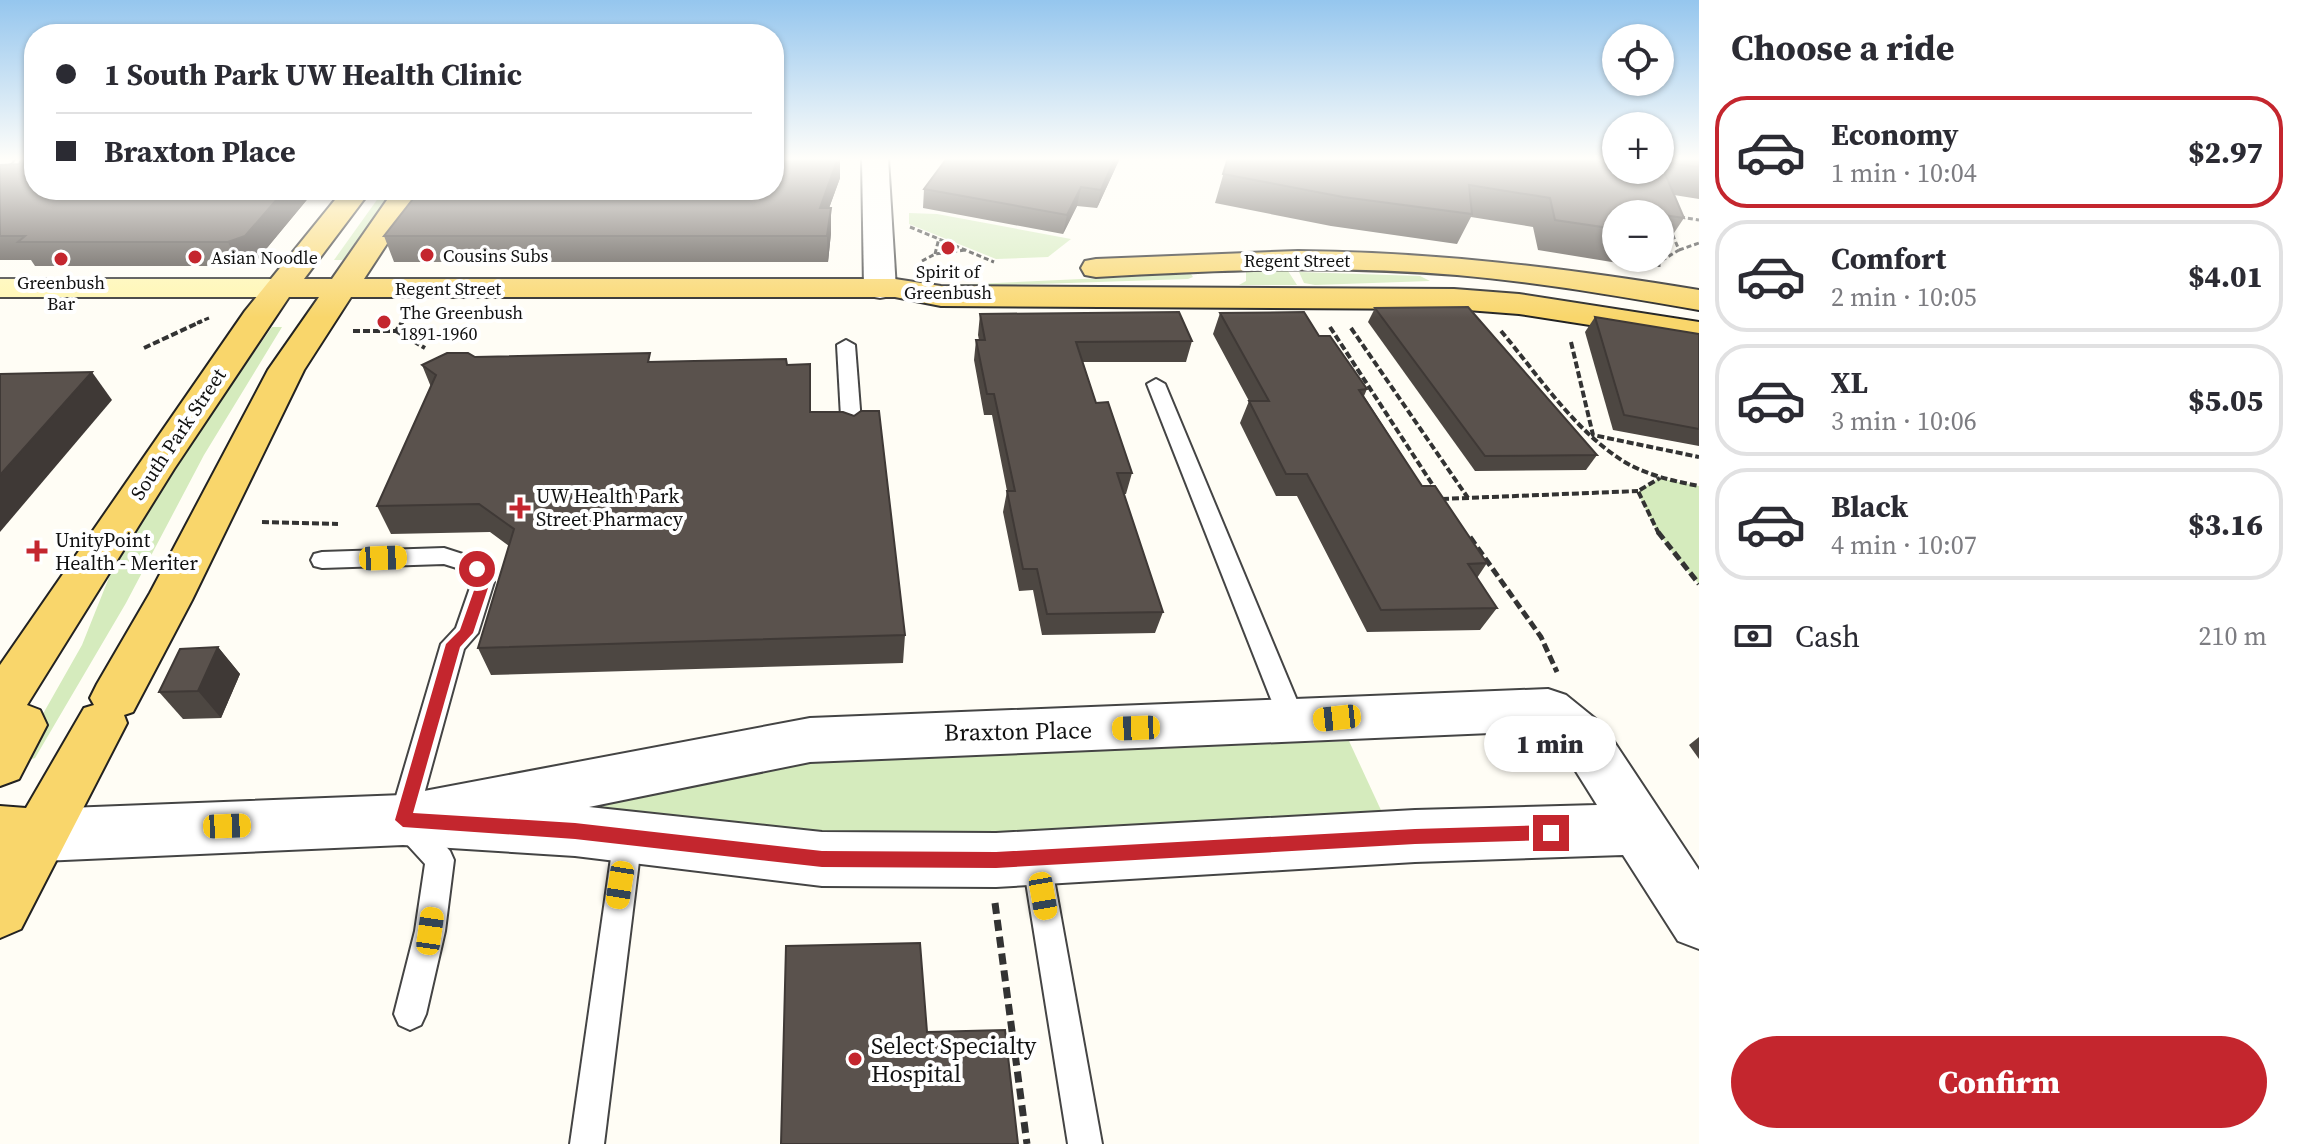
<!DOCTYPE html>
<html lang="en">
<head>
<meta charset="utf-8">
<style>
  :root { --surface:#fff; --page:#f7f7f7; --text:#2b2b33; --muted:#7c7c81; --line:#e1e1e2; --accent:#c4262e }
  body { margin:0; font-family:"Source Serif 4",serif; background:var(--page); color:var(--text); height:100vh; display:flex; flex-direction:column; font-size:30px; white-space:nowrap }
  * { box-sizing:border-box; margin:0 }
  p { font-size:26px; color:var(--muted) }
  .icon { flex:none; width:44px; height:44px; fill:none; stroke:currentColor; stroke-width:2; stroke-linecap:round; stroke-linejoin:round }
  .map { position:relative; flex:1; overflow:hidden }
  .sheet { display:flex; flex-direction:column; background:var(--surface); width:600px }
  .sheet>* { flex:none }
  .top-card { position:absolute; left:24px; top:24px; width:760px; height:176px; border-radius:32px; box-shadow:0 2px 6px #0004; display:grid; align-content:center; height:176px; padding:0 32px; background:var(--surface) }
  .tools { position:absolute; left:1602px; top:24px; display:grid; gap:16px }
  .tools a { display:grid; place-items:center; width:72px; height:72px; border-radius:50%; background:var(--surface); box-shadow:0 2px 6px #0004; font-size:40px }
  .end { position:absolute; width:36px; height:36px; margin:-18px; border:10px solid #c4262e; background:#fff; box-shadow:0 0 0 4px #fff }
  .from { border-radius:50% }
  .bubble { position:absolute; height:56px; border-radius:28px; background:var(--surface); box-shadow:0 2px 6px #0004; font-size:26px; font-weight:800; line-height:56px; text-align:center }
  .car { position:absolute; width:24px; height:48px; margin:-24px -12px; border-radius:10px; box-shadow:0 0 6px 2px #0007; background:linear-gradient(#f5c518 24%,#345 0 40%,#f5c518 0 76%,#345 0 86%,#f5c518 0) }
  .top-card b { display:flex; align-items:center; gap:28px; height:76px; font-size:30px }
  .top-card b+b { border-top:2px solid var(--line) }
  .top-card i { width:20px; height:20px; background:var(--text) }
  ul { padding:0; list-style:none }
  li { display:flex; align-items:center; gap:24px; height:112px; margin:0 16px 12px; padding:0 16px; border:4px solid var(--line); border-radius:32px }
  li div { flex:1 }
  li b { display:block; font-size:30px }
  li em { font-style:normal; font-weight:800 }
  li.on { border-color:var(--accent) }
  li>.icon { width:72px; height:72px; stroke-width:1.5 }
  h2 { padding:0 32px; font-size:36px; line-height:96px }
  .pay { display:flex; align-items:center; gap:20px; height:88px; padding:0 32px; font-size:30px }
  .pay p { margin-inline-start:auto }
  .cta { display:flex; gap:16px; margin-top:auto; padding:16px 32px }
  .cta a { flex:1; height:92px; border-radius:48px; background:var(--accent); color:#fff; font-size:32px; font-weight:800; line-height:92px; text-align:center }
  main { display:flex; flex:1; min-height:0 }
  .map>svg:first-child { display:block }
  .green { fill:#d5ebbd }
  .lines { fill:none; stroke-linecap:round; stroke-linejoin:round }
  .service-casing { stroke:#444; stroke-width:4 }
  .minor-casing { stroke:#444; stroke-width:4 }
  .secondary-casing { stroke:#333; stroke-width:4 }
  .primary-casing { stroke:#222; stroke-width:4 }
  .path-far3 { stroke:#333; stroke-width:3; stroke-dasharray:5 3; stroke-linecap:butt }
  .path-far2 { stroke:#333; stroke-width:4; stroke-dasharray:7 3; stroke-linecap:butt }
  .path-far1 { stroke:#333; stroke-width:5; stroke-dasharray:9 4; stroke-linecap:butt }
  .path { stroke:#333; stroke-width:7; stroke-dasharray:11 6; stroke-linecap:butt }
  .service { fill:#fff; fill-rule:evenodd }
  .minor { fill:#fff; fill-rule:evenodd }
  .secondary { fill:#fff6b0; fill-rule:evenodd }
  .primary { fill:#f9d66b; fill-rule:evenodd }
  .wall { fill:#4d4742 }
  .shaded-wall { fill:#3f3936 }
  .building { fill:#5a524d; stroke:#3f3936; stroke-width:2 }
  .route { fill:#c4262e }
  .poi-dot { fill:#c4262e; stroke:#fff; stroke-width:3 }
  .labels { text-anchor:middle; dominant-baseline:central; stroke-width:8; stroke-linejoin:round; paint-order:stroke }
  .far-poi-label { font-size:18px; fill:#111; stroke:#fff; text-anchor:start }
  .far-street-label { font-size:18px; fill:#111; stroke:#fff }
  .street-label { font-size:20px; fill:#111; stroke:#fff }
  .poi-label { font-size:20px; fill:#111; stroke:#fff; text-anchor:start }
  .near-street-label { font-size:24px; fill:#111; stroke:#fff }
  .near-poi-label { font-size:24px; fill:#111; stroke:#fff; text-anchor:start }
</style>
</head>
<body>
<main>
<div class="map">
<svg width="1699" height="1144" viewBox="0 0 1699 1144">
  <rect width="100%" height="100%" fill="#fffdf5"/>
  <g class="green">
    <polygon points="384,190 394,190 343,260 334,260"/>
    <polygon points="909,213 937,214 1071,239 1048,257 996,259 909,224"/>
    <polygon points="1270,271 1288,271 1297,285 1239,285 1246,281 1246,272"/>
    <polygon points="1299,272 1420,276 1430,281 1315,285 1304,283"/>
    <polygon points="1191,274 1193,277 1188,279 951,287 951,285"/>
    <polygon points="272,327 282,327 204,455 126,603 35,758 14,765 82,645 112,570 134,531 171,471"/>
    <path d="M1659 478 1699 486V584C1673 555 1652 528 1638 492Z"/>
    <polygon points="1349,741 1386,821 898,840 552,806 732,771 838,761"/>
  </g>
  <g class="lines">
    <g class="service-casing">
      <g id="service">
        <polygon points="846,340 855,345 862,435 852,441 842,435 837,345"/>
        <polygon points="1156,379 1165,384 1306,722 1302,730 1293,733 1284,730 1280,722 1147,384"/>
        <polygon points="444,548 475,558 494,582 478,633 464,649 418,816 450,851 454,860 445,931 426,1014 421,1025 410,1030 399,1025 394,1014 415,931 425,864 393,829 389,820 441,644 456,628 472,582 460,569 444,564 322,568 314,566 311,560 314,554 322,552"/>
        <polygon points="628,824 638,828 642,837 604,1144 570,1144 614,837 618,828"/>
        <polygon points="1036,844 1046,848 1050,857 1102,1144 1068,1144 1022,857 1026,848"/>
      </g>
    </g>
    <g class="minor-casing">
      <g id="minor">
        <polygon points="0,158 15,158 11,163 0,167"/>
        <polygon points="862,158 888,158 896,289 891,296 880,298 869,296 864,289"/>
        <path d="M1548 689 1566 695 1603 725 1699 870V949L1678 941 1623 855 1415 862 996 887 822 886 575 856 403 845 42 861 22 853 14 835 22 817 42 809 403 795 810 718ZM1538 731 1567 757 1597 805 1415 810 996 833 822 832 589 807 810 762Z"/>
      </g>
    </g>
    <g class="secondary-casing">
      <polygon id="secondary" points="0,279 279,279 290,281 295,288 290,295 279,297 0,297"/>
    </g>
    <g class="primary-casing">
      <g id="primary">
        <polygon points="343,190 371,190 304,279 332,279 394,190 422,190 364,279 895,279 941,286 1454,289 1519,294 1699,322 1699,342 1519,314 1454,309 941,306 895,297 351,297 304,370 192,600 133,712 124,715 127,723 21,929 0,938 0,806 26,808 84,708 94,705 90,698 97,684 150,593 268,370 319,297 289,297 174,469 27,705 40,710 47,725 19,779 0,786 0,665 245,311"/>
        <path d="M1298 251C1434 252 1566 268 1699 290V310C1619 296 1538 282 1457 275 1337 265 1216 270 1096 277L1085 275 1081 268 1085 261 1096 259Z"/>
      </g>
    </g>
    <g class="path-far3">
      <polyline points="1680,217 1699,220"/>
      <polyline points="910,227 994,262"/>
      <polyline points="1679,250 1699,243"/>
      <polyline points="935,254 939,238"/>
      <polyline points="922,261 935,254 965,250"/>
      <polyline points="1659,267 1659,262 1679,250 1671,231"/>
      <polyline points="197,323 209,318"/>
      <polyline points="401,323 407,315"/>
    </g>
    <g class="path-far2">
      <polyline points="1330,327 1436,490"/>
      <polyline points="1351,328 1468,498"/>
      <polyline points="353,331 396,331 403,321"/>
      <polyline points="396,331 425,348"/>
      <path d="M1501 331C1538 375 1574 430 1623 461 1646 475 1673 481 1699 486"/>
      <polyline points="1571,342 1593,435 1699,457"/>
      <polyline points="144,348 202,321"/>
      <polyline points="1442,499 1638,491"/>
      <polyline points="262,522 338,524"/>
      <polyline points="1659,534 1638,491 1660,478"/>
    </g>
    <g class="path-far1">
      <polyline points="1658,532 1699,584"/>
      <polyline points="1470,537 1541,637 1557,672"/>
    </g>
    <polyline class="path" points="995,903 1027,1144"/>
    <use href="#service" class="service"/>
    <use href="#minor" class="minor"/>
    <use href="#secondary" class="secondary"/>
    <use href="#primary" class="primary"/>
  </g>
  <g class="wall">
    <polygon points="947,158 1120,158 1097,208 1077,206 1063,234 923,208 924,189"/>
    <polygon points="1228,158 1699,158 1699,199 1674,195 1684,218 1664,248 1660,247 1660,214 1616,214 1616,258 1628,258 1624,264 1538,250 1533,227 1471,217 1457,244 1331,226 1215,203"/>
    <polygon points="0,165 34,190 315,190 257,260 240,266 35,266 31,260 0,260"/>
    <polygon points="840,178 829,208 831,208 831,233 828,262 394,262 384,236"/>
    <polygon points="1375,308 1597,455 1586,470 1475,471 1368,322"/>
    <polygon points="1220,313 1319,336 1367,389 1364,396 1422,486 1487,563 1477,578 1497,608 1480,630 1367,632 1297,496 1276,496 1240,423 1249,401 1213,334"/>
    <polygon points="980,314 1192,341 1186,362 1083,362 1096,403 1132,473 1126,494 1124,494 1163,612 1155,633 1042,635 1033,590 1019,591 1003,512 1007,491 992,415 984,415 974,360 976,340 979,340 978,335"/>
    <polygon points="1595,317 1699,334 1699,446 1613,430 1585,332"/>
    <polygon points="475,357 787,365 811,412 905,635 903,663 491,675 478,648 509,546 490,532 391,534 377,506 431,387 422,365"/>
    <polygon points="218,647 240,674 221,718 183,719 159,692"/>
    <polygon points="1699,737 1699,759 1689,745"/>
  </g>
  <g class="shaded-wall">
    <polygon points="838,158 840,158 840,178 820,233 820,208"/>
    <polygon points="1115,158 1120,158 1097,208 1101,190"/>
    <polygon points="1081,187 1077,206 1063,234 1067,215"/>
    <polygon points="285,190 315,190 257,260 240,266 228,242"/>
    <polygon points="831,208 831,233 828,262 827,236"/>
    <polygon points="92,372 112,400 0,532 0,475"/>
    <polygon points="218,647 240,674 221,718 198,691"/>
  </g>
  <g class="building">
    <polygon points="22,158 34,158 34,190 285,190 245,236 228,242 18,242 25,236 0,236 0,165 19,164"/>
    <polygon points="774,158 838,158 820,208 831,208 827,236 384,236 420,190 774,190"/>
    <polygon points="947,158 1115,158 1101,190 1081,187 1067,215 924,189"/>
    <polygon points="1228,158 1616,158 1616,170 1660,170 1660,162 1684,218 1636,211 1637,214 1616,214 1616,229 1555,220 1550,198 1469,185 1472,214 1343,197 1223,174"/>
    <polygon points="1660,158 1699,158 1699,167 1660,162"/>
    <polygon points="1468,307 1597,455 1485,456 1375,308"/>
    <polygon points="1179,312 1192,341 1076,342 1096,403 1108,402 1132,473 1117,473 1163,612 1047,614 1037,569 1023,569 1007,491 1015,491 994,394 987,394 976,340 985,340 980,314"/>
    <polygon points="1304,312 1319,336 1330,336 1367,389 1359,390 1422,486 1435,486 1487,563 1468,564 1497,608 1381,610 1307,474 1286,474 1249,401 1269,401 1220,313"/>
    <polygon points="1595,317 1699,334 1699,429 1624,415"/>
    <polygon points="447,353 468,353 475,357 650,353 648,362 786,359 787,365 810,364 810,412 843,412 854,416 861,411 879,411 905,635 478,648 514,529 479,504 377,506 436,375 422,365"/>
    <polygon points="92,372 0,475 0,374"/>
    <polygon points="218,647 198,691 159,692 180,649"/>
    <polygon points="920,943 927,1032 1005,1030 1018,1144 781,1144 786,946"/>
  </g>
  <linearGradient id="sky" x2="0" y2="1"><stop stop-color="#95c6ee"/><stop offset="0.5" stop-color="#fffefa"/><stop offset="1" stop-color="#fffefa" stop-opacity="0"/></linearGradient>
  <rect width="1699" height="318" fill="url(#sky)"/>
  <polygon class="route" points="477,565 482,566 490,582 473,633 460,647 413,813 575,823 822,851 996,852 1415,829 1551,825 1559,833 1551,840 1415,844 996,868 822,867 575,839 403,827 395,820 446,644 460,630 477,582 471,569"/>
  <g class="poi-dot">
    <circle cx="948" cy="248" r="8"/>
    <circle cx="427" cy="255" r="8"/>
    <circle cx="195" cy="257" r="8"/>
    <circle cx="61" cy="259" r="8"/>
    <circle cx="384" cy="322" r="8"/>
    <path d="M516 496h8v8h8v8h-8v8h-8v-8h-8v-8h8z"/>
    <path d="M33 539h8v8h8v8h-8v8h-8v-8h-8v-8h8z"/>
    <circle cx="855" cy="1059" r="8"/>
  </g>
  <g class="labels">
    <g class="far-poi-label">
      <text x="443" y="255">Cousins Subs</text>
      <text x="211" y="257">Asian Noodle</text>
      <text x="948" y="271" text-anchor="middle">Spirit of<tspan x="948" dy="21">Greenbush</tspan></text>
      <text x="61" y="282" text-anchor="middle">Greenbush<tspan x="61" dy="21">Bar</tspan></text>
      <text x="400" y="312">The Greenbush<tspan x="400" dy="21">1891-1960</tspan></text>
    </g>
    <g class="far-street-label">
      <text x="1297" y="260">Regent Street</text>
      <text x="448" y="288">Regent Street</text>
    </g>
    <g class="street-label">
      <text transform="translate(178 434) rotate(-56)">South Park Street</text>
    </g>
    <g class="poi-label">
      <text x="536" y="496">UW Health Park<tspan x="536" dy="23">Street Pharmacy</tspan></text>
      <text x="55" y="540">UnityPoint<tspan x="55" dy="23">Health - Meriter</tspan></text>
    </g>
    <g class="near-street-label">
      <text transform="translate(1018 731) rotate(-1)">Braxton Place</text>
    </g>
    <g class="near-poi-label">
      <text x="871" y="1045">Select Specialty<tspan x="871" dy="28">Hospital</tspan></text>
    </g>
  </g>
</svg>
<div class="tools">
<a><svg class="icon" aria-label="locate" viewBox="0 0 24 24"><circle cx="12" cy="12" r="6"/><path d="M12 2v4M12 18v4M2 12h4M18 12h4"/></svg></a>
<a>+</a>
<a>−</a>
</div>
<i class="end from" style="left:477px;top:569px"></i>
<i class="end" style="left:1551px;top:833px"></i>
<div class="bubble" style="left:1484px;top:716px;width:132px">1 min</div>
<i class="car" style="left:383px;top:558px;rotate:88deg"></i>
<i class="car" style="left:1337px;top:718px;rotate:264deg"></i>
<i class="car" style="left:1136px;top:728px;rotate:268deg"></i>
<i class="car" style="left:227px;top:826px;rotate:88deg"></i>
<i class="car" style="left:620px;top:885px;rotate:189deg"></i>
<i class="car" style="left:1043px;top:896px;rotate:170deg"></i>
<i class="car" style="left:430px;top:931px;rotate:8deg"></i>
<div class="top-card">
<b><i class="from"></i>1 South Park UW Health Clinic</b>
<b><i></i>Braxton Place</b>
</div>
</div>
<section class="sheet">
<h2>Choose a ride</h2>
<ul>
<li class="on"><svg class="icon" aria-label="car" viewBox="0 0 24 24"><path d="M5 17H2v-5l4-1 3-4h7l3 4 3 1v5h-3M9 17h6M6 11h13"/><circle cx="7" cy="17" r="2"/><circle cx="17" cy="17" r="2"/></svg><div><b>Economy</b><p>1 min · 10:04</p></div><em>$2.97</em></li>
<li><svg class="icon" aria-label="car" viewBox="0 0 24 24"><path d="M5 17H2v-5l4-1 3-4h7l3 4 3 1v5h-3M9 17h6M6 11h13"/><circle cx="7" cy="17" r="2"/><circle cx="17" cy="17" r="2"/></svg><div><b>Comfort</b><p>2 min · 10:05</p></div><em>$4.01</em></li>
<li><svg class="icon" aria-label="car" viewBox="0 0 24 24"><path d="M5 17H2v-5l4-1 3-4h7l3 4 3 1v5h-3M9 17h6M6 11h13"/><circle cx="7" cy="17" r="2"/><circle cx="17" cy="17" r="2"/></svg><div><b>XL</b><p>3 min · 10:06</p></div><em>$5.05</em></li>
<li><svg class="icon" aria-label="car" viewBox="0 0 24 24"><path d="M5 17H2v-5l4-1 3-4h7l3 4 3 1v5h-3M9 17h6M6 11h13"/><circle cx="7" cy="17" r="2"/><circle cx="17" cy="17" r="2"/></svg><div><b>Black</b><p>4 min · 10:07</p></div><em>$3.16</em></li>
</ul>
<div class="pay"><svg class="icon" aria-label="cash" viewBox="0 0 24 24"><path d="M3 7h18v10H3z"/><circle cx="12" cy="12" r="2"/></svg>Cash<p>210 m</p></div>
<div class="cta"><a>Confirm</a></div>
</section>
</main>
</body>
</html>
